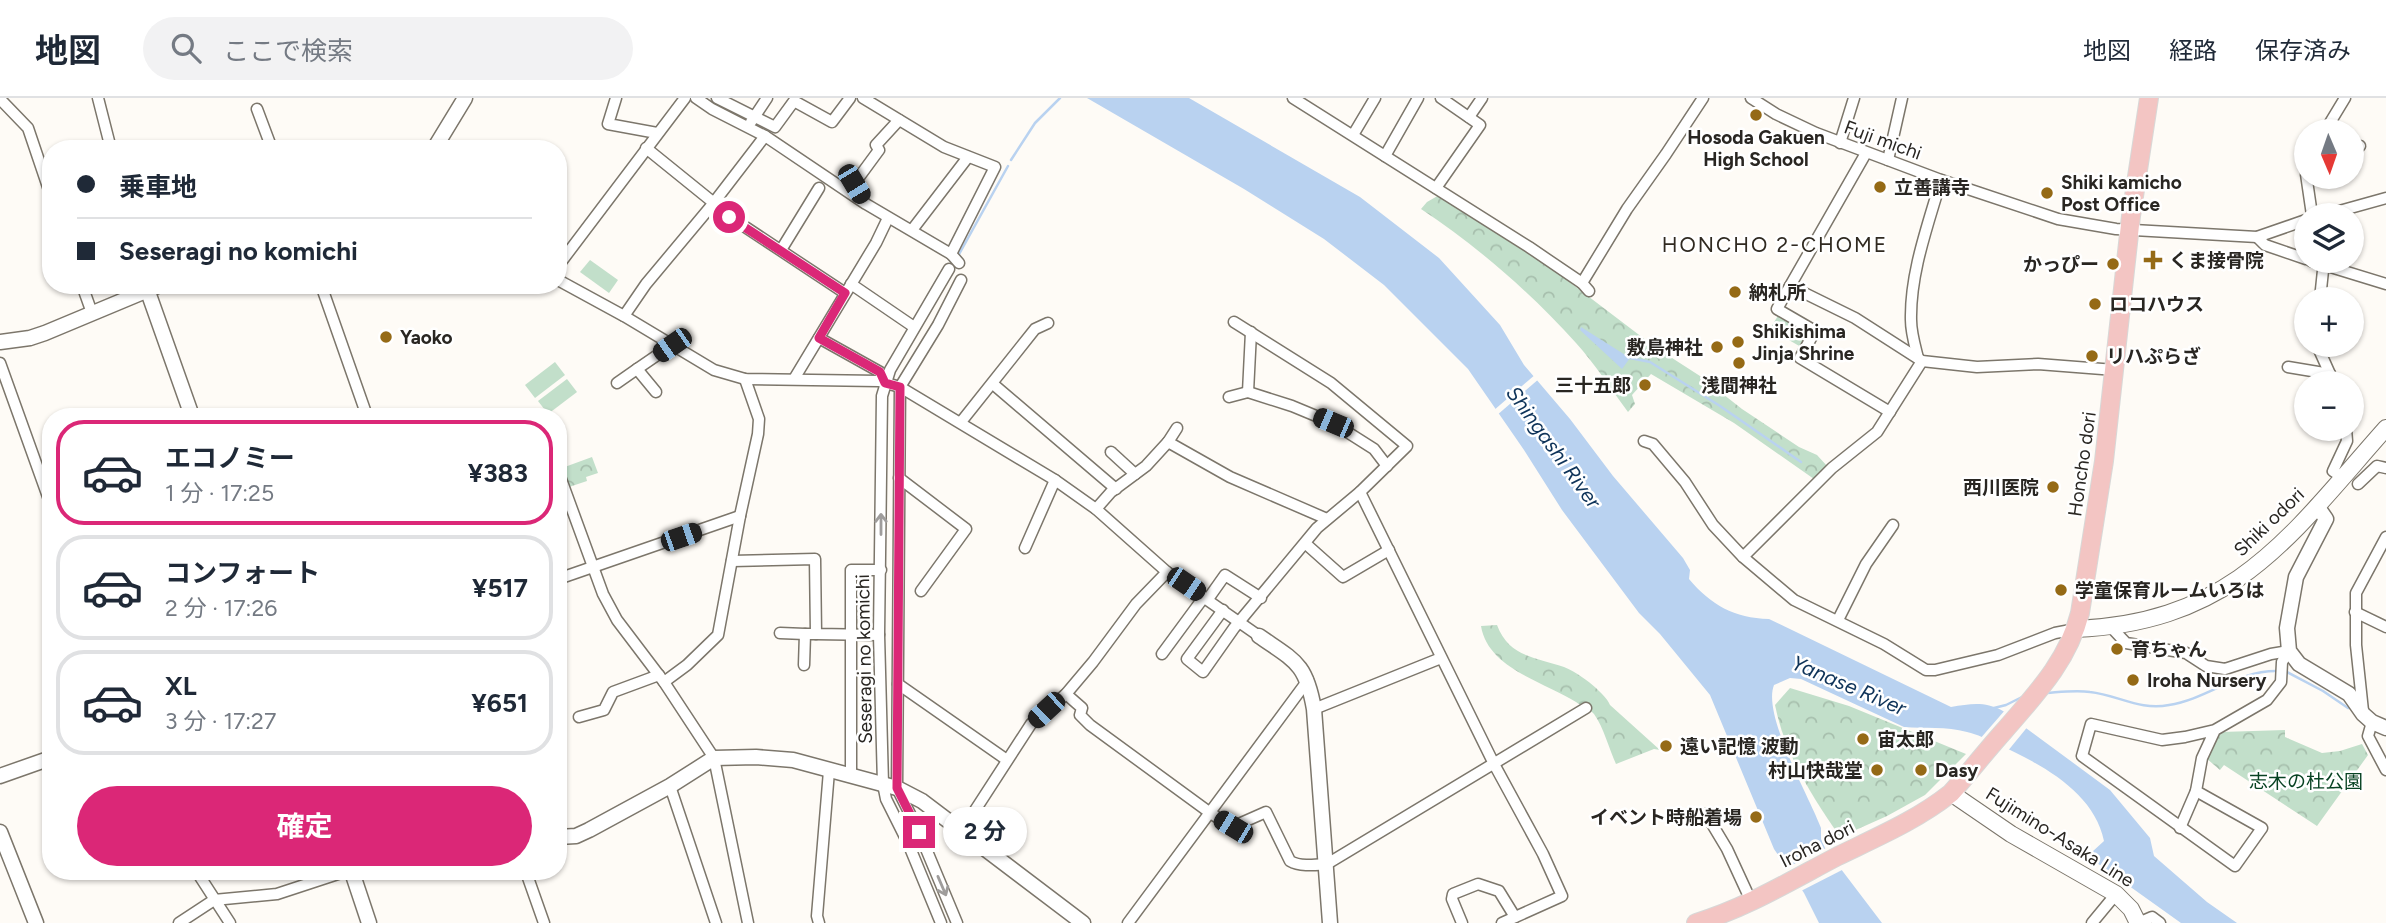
<!DOCTYPE html>
<html lang="ja">
<head>
<meta charset="utf-8">
<style>
  :root { --surface:#fff; --page:#f2f2f3; --text:#1f2937; --muted:#747a83; --line:#e0e1e3; --accent:#db2777 }
  body { margin:0; font-family:Figtree,"Noto Sans JP",sans-serif; background:var(--page); color:var(--text); height:100vh; display:flex; flex-direction:column; font-size:26px; white-space:nowrap }
  * { box-sizing:border-box; margin:0 }
  p { font-size:23px; color:var(--muted) }
  .icon { flex:none; width:38px; height:38px; fill:none; stroke:currentColor; stroke-width:2; stroke-linecap:round; stroke-linejoin:round }
  .map { position:relative; flex:1; overflow:hidden }
  .sheet { position:absolute; left:42px; top:310px; width:525px; height:472px; display:flex; flex-direction:column; background:var(--surface); border-radius:28px; box-shadow:0 2px 5px #0004 }
  .sheet>* { flex:none }
  .hud { position:absolute; left:42px; top:42px; width:525px; height:154px; border-radius:28px; box-shadow:0 2px 5px #0004; display:grid; align-content:center; height:154px; padding:0 35px; background:var(--surface) }
  .needle { width:46px; rotate:178deg }
  .buttons { position:absolute; left:2294px; top:21px; display:grid; gap:14px }
  .buttons a { display:grid; place-items:center; width:70px; height:70px; border-radius:50%; background:var(--surface); box-shadow:0 2px 5px #0004; font-size:35px }
  .end { position:absolute; width:32px; height:32px; margin:-16px; border:9px solid #db2777; background:#fff; box-shadow:0 0 0 4px #fff }
  .from { border-radius:50% }
  .bubble { position:absolute; height:49px; border-radius:24px; background:var(--surface); box-shadow:0 2px 5px #0004; font-size:23px; font-weight:700; line-height:49px; text-align:center }
  .car { position:absolute; width:21px; height:42px; margin:-21px -10px; border-radius:9px; box-shadow:0 0 5px 2px #0007; background:linear-gradient(#222 24%,#8ab4d8 0 40%,#222 0 76%,#8ab4d8 0 86%,#222 0) }
  .hud b { display:flex; align-items:center; gap:24px; height:66px; font-size:26px }
  .hud b+b { border-top:2px solid var(--line) }
  .hud i { width:18px; height:18px; background:var(--text) }
  ul { padding:12px 0 0; list-style:none }
  li { display:flex; align-items:center; gap:21px; height:105px; margin:0 14px 10px; padding:0 21px; border:4px solid var(--line); border-radius:28px }
  li div { flex:1 }
  li b { display:block; font-size:26px }
  li em { font-style:normal; font-weight:700 }
  li.active { border-color:var(--accent) }
  li>.icon { width:63px; height:63px; stroke-width:1.5 }
  .primary-button { display:flex; gap:14px; margin-top:auto; padding:14px 35px }
  .primary-button a { flex:1; height:80px; border-radius:42px; background:var(--accent); color:#fff; font-size:28px; font-weight:700; line-height:80px; text-align:center }
  header { display:flex; align-items:center; gap:42px; box-sizing:border-box; height:98px; padding:0 35px; background:var(--surface); border-bottom:2px solid var(--line) }
  header strong { font-size:33px }
  nav { display:flex; gap:38px; margin-inline-start:auto; font-size:24px }
  .search { width:490px; height:63px; background:var(--page); display:flex; align-items:center; gap:18px; box-sizing:border-box; padding:0 24px; border-radius:38px; color:var(--muted); font-size:26px }
  .map>svg:first-child { display:block }
  .park { fill:url(#park-crowns) }
  .garden { fill:#c2dfca }
  .water { fill:#b9d2f0 }
  .pier { fill:#fefbf6 }
  .lines { fill:none; stroke-linecap:round; stroke-linejoin:round }
  .stream { stroke:#b9d2f0; stroke-width:2.5 }
  .minor-casing { stroke:#7c766b; stroke-width:13 }
  .tertiary-casing { stroke:#7c766b; stroke-width:17 }
  .secondary-casing { stroke:#7c766b; stroke-width:18 }
  .primary-casing { stroke:#d8d8d7; stroke-width:20 }
  .minor { stroke:#fff; stroke-width:10 }
  .tertiary { stroke:#fff; stroke-width:14 }
  .secondary { stroke:#fff; stroke-width:16 }
  .primary { stroke:#f3c5c3; stroke-width:18 }
  .oneway { stroke:#9f9d9c }
  .route { stroke:#db2777; stroke-width:9 }
  .poi-dot { fill:#956a16; stroke:#fff; stroke-width:2.5 }
  .labels { text-anchor:middle; dominant-baseline:central; stroke-width:5; stroke-linejoin:round; paint-order:stroke }
  .poi-label { font-size:19px; font-weight:bold; fill:#292622; stroke:#fff; text-anchor:start }
  .street-label { font-size:19px; fill:#292622; stroke:#fff }
  .park-label { font-size:19px; fill:#084323; stroke:#fff }
  .neighbourhood-label { font-size:21px; letter-spacing:2px; fill:#302a21; stroke:#fff }
  .water-label { font-size:21px; font-style:italic; fill:#0e3359; stroke:#fff }
</style>
</head>
<body>
<header>
<strong>地図</strong>
<div class="search"><svg class="icon" aria-label="search" viewBox="0 0 24 24"><circle cx="10" cy="10" r="6"/><path d="M15 15l6 6"/></svg>ここで検索</div>
<nav><a>地図</a><a>経路</a><a>保存済み</a></nav>
</header>
<div class="map">
<svg width="2386" height="825" viewBox="0 0 2386 825">
  <defs>
    <pattern id="park-crowns" width="20" height="18" patternUnits="userSpaceOnUse" patternTransform="scale(1.75)"><rect width="20" height="18" fill="#c2dfca"/><path d="M2 6a3 3 0 1 1 6 0M12 15a3 3 0 1 1 6 0" fill="none" stroke="#a7bfad"/></pattern>
  </defs>
  <rect width="100%" height="100%" fill="#fefbf6"/>
  <g class="park">
    <path d="M1441 96 1551 170 1655 249 1700 278 1742 311 1799 349 1817 357 1828 369 1814 381 1734 325 1651 276 1632 297 1635 306 1628 314C1611 291 1595 266 1576 245 1531 195 1477 148 1421 111L1427 104Z"/>
    <polygon points="1779,216 1810,234 1801,249 1770,231"/>
    <polygon points="592,359 598,375 586,379 587,383 569,389 562,370"/>
    <path d="M1497 527C1509 559 1535 559 1564 569 1576 574 1587 582 1596 590 1602 596 1607 600 1610 607L1660 652 1654 651 1616 666C1609 651 1604 630 1594 616 1590 611 1581 608 1576 604 1545 584 1488 571 1481 528Z"/>
    <path d="M1790 590 1849 608 1966 656 1925 697 1887 718 1840 739C1812 698 1785 657 1775 607Z"/>
    <polygon points="2285,632 2285,639 2322,655 2340,653 2362,646 2368,657 2317,728 2224,667 2220,672 2206,660 2211,646 2221,634"/>
  </g>
  <g class="garden">
    <polygon points="590,162 618,182 609,195 580,174"/>
    <polygon points="555,264 565,277 535,300 525,287"/>
    <polygon points="567,281 577,294 548,316 538,303"/>
  </g>
  <g class="water">
    <path d="M1074 0H1189L1360 99 1439 160 1500 227 1524 267 1570 321 1613 378 1683 460 1690 472 1689 481C1711 507 1734 520 1769 521L1951 609C1971 606 1984 603 2003 613L2110 692 2150 740 2154 758 2207 804 2237 825H2181L2090 760 2092 754 2104 743C2094 693 2039 665 1997 646 1988 642 1977 636 1967 634 1946 628 1925 631 1904 629L1801 581 1790 580 1774 587C1762 617 1809 698 1821 730V741L1825 750 1882 825H1819L1804 795 1774 751 1710 597 1660 536 1639 515 1562 412 1524 352 1468 271 1384 187 1324 141 1244 91 1087 0Z"/>
    <polygon points="1581,229 1630,260 1622,271 1580,232"/>
  </g>
  <g class="pier">
    <polygon points="1536,276 1540,280 1496,318 1493,313"/>
    <polygon points="2006,611 2029,627 2007,654 1979,642"/>
    <polygon points="1828,749 1844,771 1799,794 1784,771"/>
  </g>
  <g class="lines">
    <g class="stream">
      <polyline points="1011,62 1035,25 1060,0"/>
      <polyline points="958,158 1008,68"/>
      <polyline points="1630,260 1650,264 1720,308 1801,364"/>
      <polyline points="2285,573 2323,593 2348,610 2352,610"/>
      <path d="M2047 595C2061 594 2076 592 2090 594 2118 597 2140 613 2169 607 2207 601 2237 573 2276 573"/>
      <polyline points="1994,610 2006,607 2026,597"/>
    </g>
    <g class="minor-casing">
      <g id="minor">
        <polyline points="98,0 111,51"/>
        <polyline points="616,0 608,26 657,35"/>
        <polyline points="696,0 712,11 765,38 866,106 951,156 959,165"/>
        <polyline points="717,0 775,29 794,3 832,24 850,0"/>
        <polyline points="863,0 944,49 995,69 951,156"/>
        <polyline points="1293,0 1529,149 1582,185 1589,193"/>
        <polyline points="1751,0 1776,16 1816,35 1941,82 2058,121 2116,131 2257,139 2306,122"/>
        <polyline points="0,1 28,30 51,98"/>
        <polyline points="257,11 272,51"/>
        <polyline points="1469,19 1482,0"/>
        <polyline points="751,24 767,0"/>
        <polyline points="2325,33 2345,0"/>
        <polyline points="1353,37 1375,0"/>
        <polyline points="1840,45 1854,0"/>
        <polyline points="2352,47 2360,48"/>
        <polyline points="646,50 714,105"/>
        <polyline points="1866,55 1790,188 1855,220 1922,263 1977,269 2038,266 2115,272"/>
        <polyline points="1385,58 1418,0"/>
        <polyline points="1888,62 1902,0"/>
        <polyline points="2306,76 2312,117"/>
        <polyline points="1436,90 1480,27 1441,0"/>
        <polyline points="863,101 854,86 879,52 876,47 899,22"/>
        <polyline points="712,107 845,195"/>
        <polyline points="2325,117 2386,100"/>
        <polyline points="912,132 968,59"/>
        <polyline points="2257,139 2265,147 2306,161"/>
        <polyline points="781,152 819,90"/>
        <polyline points="2311,163 2386,186"/>
        <polyline points="558,168 685,0"/>
        <polyline points="558,182 624,218 714,272 745,281 879,283 900,289 1055,382 1096,411 1167,474 1259,538"/>
        <polyline points="1582,185 1627,111 1666,56 1703,0"/>
        <polyline points="851,186 914,229"/>
        <polyline points="82,187 92,215"/>
        <polyline points="321,187 367,318"/>
        <polyline points="1790,188 1777,211 1815,233 1800,260 1890,314"/>
        <polyline points="2320,201 2324,163"/>
        <polyline points="624,218 646,186 712,107 765,38"/>
        <polyline points="819,240 880,274 885,285"/>
        <polyline points="2317,247 2334,285"/>
        <path d="M1918 260C1915 248 1911 235 1911 222 1910 175 1928 127 1941 82"/>
        <polyline points="0,265 51,407"/>
        <polyline points="2288,269 2330,276"/>
        <polyline points="637,271 672,247"/>
        <polyline points="794,281 876,145 888,120"/>
        <polyline points="617,285 637,271 656,294"/>
        <polyline points="993,286 1116,391"/>
        <polyline points="1248,294 1251,234"/>
        <polyline points="1229,299 1248,294 1292,308 1333,325 1374,351 1387,368"/>
        <polyline points="961,324 1035,231 1048,225"/>
        <polyline points="1644,343 1653,346 1685,384 1713,427 1743,459 1794,502 1884,546 1926,572 1935,572 1998,557 2055,535 2076,531"/>
        <polyline points="1168,344 1177,330"/>
        <polyline points="1111,354 1135,376"/>
        <polyline points="558,373 603,496 617,522 664,584 714,660 748,825"/>
        <polyline points="2342,379 2333,373 2347,343 2346,331"/>
        <polyline points="899,380 966,431 921,493"/>
        <polyline points="2358,386 2377,368 2386,370"/>
        <polyline points="1360,394 1494,666 1543,756 1562,798 1502,825"/>
        <polyline points="1096,411 1111,394 1146,368 1168,344 1230,379 1327,421"/>
        <polyline points="1306,446 1343,479 1389,452"/>
        <polyline points="1025,450 1055,382"/>
        <polyline points="1743,459 1832,370 1877,334 1922,263"/>
        <polyline points="732,463 815,461 816,536 879,537"/>
        <polyline points="558,481 740,418"/>
        <polyline points="1208,501 1225,477 1261,500"/>
        <polyline points="1223,512 1187,561 1203,574 1234,530 1317,430 1360,394 1407,348 1331,285 1234,224"/>
        <polyline points="2355,514 2386,529"/>
        <polyline points="1838,522 1866,466 1893,427"/>
        <polyline points="2110,528 2126,545 2186,555 2206,568 2225,571 2271,556 2289,553"/>
        <polyline points="780,535 805,536"/>
        <polyline points="1162,556 1204,499"/>
        <polyline points="804,567 805,536 816,536"/>
        <polyline points="664,584 687,567 718,537 740,418 758,336 759,321 745,281"/>
        <polyline points="898,586 1007,662"/>
        <path d="M1066 596 1082 610 1080 617 1090 627 1209 714 1232 729 1266 714 1290 763C1300 769 1315 767 1327 766L1586 610"/>
        <polyline points="1314,611 1441,560"/>
        <polyline points="2363,613 2356,547 2356,495 2386,439"/>
        <polyline points="579,619 604,612 613,594 659,577"/>
        <polyline points="2372,624 2368,638 2386,672"/>
        <polyline points="2215,632 2202,660 2196,693 2262,730 2235,768 2082,658 2091,626 2162,642 2185,639 2215,632 2267,602 2281,584 2282,564 2289,553"/>
        <polyline points="851,677 851,472 881,472"/>
        <polyline points="670,688 716,825"/>
        <polyline points="1706,716 1727,751 1751,803"/>
        <polyline points="2180,730 2196,693"/>
        <polyline points="961,734 1031,626 1066,596 1093,564 1136,506 1167,474"/>
        <polyline points="197,774 230,825"/>
        <polyline points="526,774 544,825"/>
        <polyline points="179,825 214,802 277,796 344,774"/>
        <polyline points="819,825 817,818 829,673"/>
        <polyline points="941,825 908,745 886,701 883,686 879,537 882,298 890,272 949,171"/>
        <polyline points="957,825 919,734 897,690 900,289 938,227 961,182"/>
        <polyline points="1128,825 1308,582"/>
        <polyline points="1462,825 1452,801 1453,796 1478,786 1499,793 1515,819"/>
        <polyline points="2092,825 2116,796"/>
        <polyline points="2138,825 2152,819 2160,825"/>
      </g>
    </g>
    <g class="tertiary-casing">
      <g id="tertiary">
        <polyline points="434,51 465,0"/>
        <polyline points="147,191 192,318"/>
        <polyline points="0,244 30,240 45,235 160,187"/>
        <polyline points="2317,408 2326,421 2296,479 2287,530 2289,553 2299,566 2349,596 2363,616 2372,624 2386,630"/>
        <path d="M1259 538C1295 563 1306 565 1314 611L1330 825"/>
        <polyline points="0,678 51,660"/>
        <polyline points="0,734 36,825"/>
        <polyline points="558,739 576,738 589,732 670,688 714,660 756,659 793,662 897,690 922,703 1083,825"/>
        <polyline points="352,774 369,825"/>
      </g>
    </g>
    <g class="secondary-casing">
      <g id="secondary">
        <path d="M2076 531C2235 524 2290 438 2386 330"/>
        <polyline points="1951,695 2011,736 2116,796 2131,811 2138,825"/>
      </g>
    </g>
    <g class="primary-casing">
      <path id="primary" d="M1696 825C1746 810 1792 782 1838 758 1877 739 1917 722 1951 695 1969 675 1986 653 2004 633 2036 596 2068 563 2080 515L2104 363 2131 118 2149 0"/>
    </g>
    <use href="#minor" class="minor"/>
    <use href="#tertiary" class="tertiary"/>
    <use href="#secondary" class="secondary"/>
    <use href="#primary" class="primary"/>
  </g>
  <defs><path id="oneway-shaft" d="M-6 0H5M1.5-3L5.5 0L1.5 3" fill="none" stroke-width="1.6" stroke-linecap="round" stroke-linejoin="round" transform="scale(1.75)"/></defs>
  <g class="oneway">
    <use href="#oneway-shaft" transform="translate(881 426) rotate(-90)"/>
    <use href="#oneway-shaft" transform="translate(942 788) rotate(67)"/>
  </g>
  <g class="lines">
    <polyline class="route" points="729,119 845,195 819,240 880,274 885,285 900,289 897,690 919,734"/>
  </g>
  <g class="poi-dot">
    <circle cx="1756" cy="17" r="7"/>
    <circle cx="1880" cy="89" r="7"/>
    <circle cx="2047" cy="95" r="7"/>
    <path d="M2149.5 151.5h7v7h7v7h-7v7h-7v-7h-7v-7h7z"/>
    <circle cx="2113" cy="166" r="7"/>
    <circle cx="1735" cy="194" r="7"/>
    <circle cx="2095" cy="206" r="7"/>
    <circle cx="386" cy="239" r="7"/>
    <circle cx="1738" cy="244" r="7"/>
    <circle cx="1717" cy="249" r="7"/>
    <circle cx="2092" cy="258" r="7"/>
    <circle cx="1739" cy="265" r="7"/>
    <circle cx="1645" cy="287" r="7"/>
    <circle cx="2053" cy="389" r="7"/>
    <circle cx="2061" cy="492" r="7"/>
    <circle cx="2117" cy="551" r="7"/>
    <circle cx="2133" cy="582" r="7"/>
    <circle cx="1863" cy="641" r="7"/>
    <circle cx="1666" cy="648" r="7"/>
    <circle cx="1877" cy="672" r="7"/>
    <circle cx="1921" cy="672" r="7"/>
    <circle cx="1756" cy="719" r="7"/>
  </g>
  <g class="labels">
    <g class="poi-label">
      <text x="1756" y="39" text-anchor="middle">Hosoda Gakuen<tspan x="1756" dy="22">High School</tspan></text>
      <text x="2061" y="84">Shiki kamicho<tspan x="2061" dy="22">Post Office</tspan></text>
      <text x="1894" y="89">立善講寺</text>
      <text x="2169" y="162">くま接骨院</text>
      <text x="2099" y="166" text-anchor="end">かっぴー</text>
      <text x="1749" y="194">納札所</text>
      <text x="2109" y="206">ロコハウス</text>
      <text x="1752" y="233">Shikishima<tspan x="1752" dy="22">Jinja Shrine</tspan></text>
      <text x="400" y="239">Yaoko</text>
      <text x="1703" y="249" text-anchor="end">敷島神社</text>
      <text x="2106" y="258">リハぷらざ</text>
      <text x="1631" y="287" text-anchor="end">三十五郎</text>
      <text x="1739" y="287" text-anchor="middle">浅間神社</text>
      <text x="2039" y="389" text-anchor="end">西川医院</text>
      <text x="2075" y="492">学童保育ルームいろは</text>
      <text x="2131" y="551">育ちゃん</text>
      <text x="2147" y="582">Iroha Nursery</text>
      <text x="1877" y="641">宙太郎</text>
      <text x="1680" y="648">遠い記憶 波動</text>
      <text x="1863" y="672" text-anchor="end">村山快哉堂</text>
      <text x="1935" y="672">Dasy</text>
      <text x="1742" y="719" text-anchor="end">イベント時船着場</text>
    </g>
    <g class="street-label">
      <text transform="translate(1883 42) rotate(20)">Fuji michi</text>
      <text transform="translate(2082 366) rotate(-82)">Honcho dori</text>
      <text transform="translate(2269 424) rotate(-44)">Shiki odori</text>
      <text transform="translate(864 561) rotate(-91)">Seseragi no komichi</text>
      <text transform="translate(2060 739) rotate(32)">Fujimino-Asaka Line</text>
      <text transform="translate(1817 746) rotate(-27)">Iroha dori</text>
    </g>
    <g class="park-label">
      <text x="2306" y="683">志木の杜公園</text>
    </g>
    <g class="neighbourhood-label">
      <text x="1775" y="146">HONCHO 2-CHOME</text>
    </g>
    <g class="water-label">
      <text transform="translate(1554 349) rotate(54)">Shingashi River</text>
      <text transform="translate(1849 587) rotate(23)">Yanase River</text>
    </g>
  </g>
</svg>
<div class="buttons">
<a><svg class="needle" viewBox="-14 -14 28 28"><path d="M0-13l5 13h-10z" fill="#e53935"/><path d="M0 13l5-13h-10z" fill="#747a83"/></svg></a>
<a><svg class="icon" aria-label="layers" viewBox="0 0 24 24"><path d="M12 4l9 5-9 5-9-5zM3 14l9 5 9-5"/></svg></a>
<a>+</a>
<a>−</a>
</div>
<i class="end from" style="left:729px;top:119px"></i>
<i class="end" style="left:919px;top:734px"></i>
<div class="bubble" style="left:943px;top:709px;width:84px">2 分</div>
<i class="car" style="left:854px;top:86px;rotate:149deg"></i>
<i class="car" style="left:672px;top:247px;rotate:235deg"></i>
<i class="car" style="left:1333px;top:325px;rotate:293deg"></i>
<i class="car" style="left:681px;top:439px;rotate:71deg"></i>
<i class="car" style="left:1186px;top:486px;rotate:124deg"></i>
<i class="car" style="left:1046px;top:612px;rotate:227deg"></i>
<i class="car" style="left:1233px;top:729px;rotate:301deg"></i>
<div class="hud">
<b><i class="from"></i>乗車地</b>
<b><i></i>Seseragi no komichi</b>
</div>
<section class="sheet">
<ul>
<li class="active"><svg class="icon" aria-label="car" viewBox="0 0 24 24"><path d="M5 17H2v-5l4-1 3-4h7l3 4 3 1v5h-3M9 17h6M6 11h13"/><circle cx="7" cy="17" r="2"/><circle cx="17" cy="17" r="2"/></svg><div><b>エコノミー</b><p>1 分 · 17:25</p></div><em>¥383</em></li>
<li><svg class="icon" aria-label="car" viewBox="0 0 24 24"><path d="M5 17H2v-5l4-1 3-4h7l3 4 3 1v5h-3M9 17h6M6 11h13"/><circle cx="7" cy="17" r="2"/><circle cx="17" cy="17" r="2"/></svg><div><b>コンフォート</b><p>2 分 · 17:26</p></div><em>¥517</em></li>
<li><svg class="icon" aria-label="car" viewBox="0 0 24 24"><path d="M5 17H2v-5l4-1 3-4h7l3 4 3 1v5h-3M9 17h6M6 11h13"/><circle cx="7" cy="17" r="2"/><circle cx="17" cy="17" r="2"/></svg><div><b>XL</b><p>3 分 · 17:27</p></div><em>¥651</em></li>
</ul>
<div class="primary-button"><a>確定</a></div>
</section>
</div>
</body>
</html>
